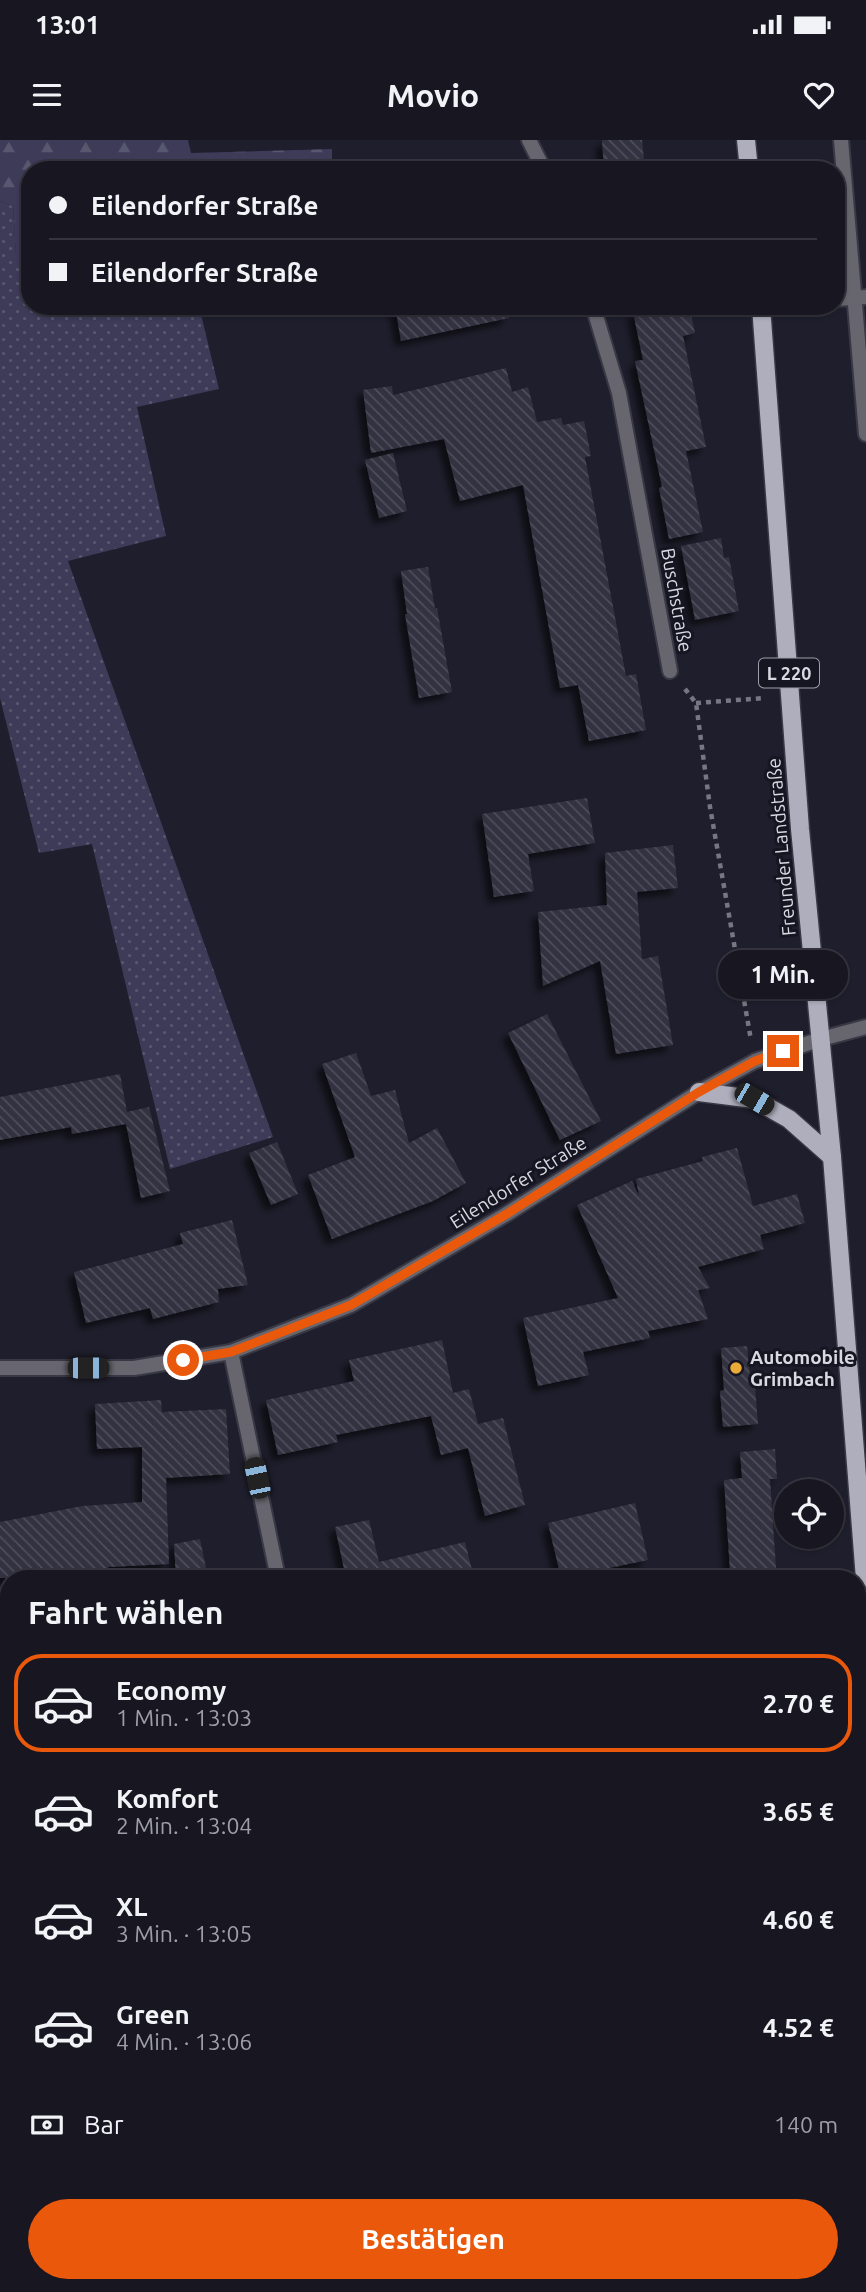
<!DOCTYPE html>
<html lang="de">
<head>
<meta charset="utf-8">
<style>
  :root { --surface:#171621; --page:#24232e; --text:#f1f3f6; --muted:#9e9fa5; --line:#36353f; --accent:#ea580c }
  body { margin:0; font-family:Ubuntu,sans-serif; background:var(--page); color:var(--text); height:100vh; display:flex; flex-direction:column; font-size:26px; white-space:nowrap }
  * { box-sizing:border-box; margin:0 }
  p { font-size:23px; color:var(--muted) }
  .icon { flex:none; width:38px; height:38px; fill:none; stroke:currentColor; stroke-width:2; stroke-linecap:round; stroke-linejoin:round }
  .map { position:relative; flex:1; overflow:hidden }
  .details { position:absolute; left:0px; top:1430px; width:866px; height:723px; display:flex; flex-direction:column; background:var(--surface); border-radius:28px 28px 0 0; box-shadow:0 2px 5px #0004,0 0 0 2px var(--line) }
  .details>* { flex:none }
  .guide { position:absolute; left:21px; top:21px; width:824px; height:154px; border-radius:28px; box-shadow:0 2px 5px #0004,0 0 0 2px var(--line); display:grid; align-content:center; height:154px; padding:0 28px; background:var(--surface) }
  .controls { position:absolute; left:774px; top:1339px; display:grid; gap:14px }
  .controls a { display:grid; place-items:center; width:70px; height:70px; border-radius:50%; background:var(--surface); box-shadow:0 2px 5px #0004,0 0 0 2px var(--line); font-size:35px }
  .end { position:absolute; width:32px; height:32px; margin:-16px; border:9px solid #ea580c; background:#fff; box-shadow:0 0 0 4px #fff }
  .from { border-radius:50% }
  .bubble { position:absolute; height:49px; border-radius:24px; background:var(--surface); box-shadow:0 2px 5px #0004,0 0 0 2px var(--line); font-size:23px; font-weight:600; line-height:49px; text-align:center }
  .car { position:absolute; width:21px; height:42px; margin:-21px -10px; border-radius:9px; box-shadow:0 0 5px 2px #0007; background:linear-gradient(#222 24%,#8ab4d8 0 40%,#222 0 76%,#8ab4d8 0 86%,#222 0) }
  .guide b { display:flex; align-items:center; gap:24px; height:66px; font-size:26px }
  .guide b+b { border-top:2px solid var(--line) }
  .guide i { width:18px; height:18px; background:var(--text) }
  ul { padding:0; list-style:none }
  li { display:flex; align-items:center; gap:21px; height:98px; margin:0 14px 10px; padding:0 14px; border:4px solid transparent; border-radius:28px }
  li div { flex:1 }
  li b { display:block; font-size:26px }
  li em { font-style:normal; font-weight:600 }
  li.current { border-color:var(--accent) }
  li>.icon { width:63px; height:63px; stroke-width:1.5 }
  h2 { padding:0 28px; font-size:32px; line-height:84px }
  .pay { display:flex; align-items:center; gap:18px; height:77px; padding:0 28px; font-size:26px }
  .pay p { margin-inline-start:auto }
  .action { display:flex; gap:14px; margin-top:auto; padding:14px 28px }
  .action a { flex:1; height:80px; border-radius:42px; background:var(--accent); color:#fff; font-size:28px; font-weight:600; line-height:80px; text-align:center }
  .status { display:flex; justify-content:space-between; align-items:center; height:49px; padding:0 35px; background:var(--surface); direction:ltr }
  .status svg { height:19px; fill:currentColor }
  header { display:flex; justify-content:space-between; align-items:center; height:91px; padding:0 28px; background:var(--surface); font-size:32px; font-weight:600 }
  .map>svg:first-child { display:block }
  .grass { fill:url(#grass-dots) }
  .forest { fill:url(#forest-firs) }
  .building { fill:url(#building-back-hatch); filter:url(#shadow) }
  .lines { fill:none; stroke-linecap:round; stroke-linejoin:round }
  .service-casing { stroke:#393845; stroke-width:18 }
  .minor-casing { stroke:#393845; stroke-width:18 }
  .tertiary-casing { stroke:#393845; stroke-width:18 }
  .primary-casing { stroke:#393845; stroke-width:21 }
  .path { stroke:#777783; stroke-width:4.5; stroke-dasharray:5 5; stroke-linecap:butt }
  .service { stroke:#67666e; stroke-width:14 }
  .minor { stroke:#67666e; stroke-width:14 }
  .tertiary { stroke:#67666e; stroke-width:14 }
  .primary { stroke:#aeaebd; stroke-width:18 }
  .route { stroke:#ea580c; stroke-width:9 }
  .poi-dot { fill:#eaaa39; stroke:#161522; stroke-width:2.5 }
  .labels { text-anchor:middle; dominant-baseline:central; stroke-width:6; stroke-linejoin:round; paint-order:stroke }
  .shield { fill:#161522; stroke:#9e9ea8; stroke-width:2 }
  .shield-label { font-size:18px; font-weight:bold; fill:#d9d9e2 }
  .street-label { font-size:19px; fill:#d9d9e2; stroke:#161522 }
  .poi-label { font-size:19px; font-weight:bold; fill:#d9d9e2; stroke:#161522; text-anchor:start }
</style>
</head>
<body>
<div class="status"><b>13:01</b><svg viewBox="0 0 49 12"><path d="M0 12V9h3v3zM5 12V6h3v6zM10 12V3h3v9zM15 12V0h3v12zM26 1h20v11H26zM47 4h2v5h-2z"/></svg></div>
<header><svg class="icon" aria-label="menu" viewBox="0 0 24 24"><path d="M4 6h16M4 12h16M4 18h16"/></svg>Movio<svg class="icon" aria-label="heart" viewBox="0 0 24 24"><path d="M12 20l-8-8c-3-5 5-10 8-4 3-6 11-1 8 4z"/></svg></header>
<div class="map">
<svg width="866" height="2152" viewBox="0 0 866 2152">
  <defs>
    <pattern id="grass-dots" width="8" height="8" patternUnits="userSpaceOnUse" patternTransform="scale(1.75)"><rect width="8" height="8" fill="#3d3b58"/><path d="M2 2h.1M6 6h.1" fill="none" stroke="#585770" stroke-width="1.8" stroke-linecap="round"/></pattern>
    <pattern id="forest-firs" width="22" height="20" patternUnits="userSpaceOnUse" patternTransform="scale(1.75)"><rect width="22" height="20" fill="#3d3b58"/><path d="M5 1l3.5 6h-7zM16 11l3.5 6h-7z" fill="#585770"/></pattern>
    <pattern id="building-back-hatch" width="6" height="6" patternUnits="userSpaceOnUse" patternTransform="scale(1.75)"><rect width="6" height="6" fill="#323140"/><path d="M-1 5l2 2M0 0l6 6M5-1l2 2" fill="none" stroke="#4f4e5b"/></pattern>
    <filter id="shadow"><feDropShadow dx="-6" dy="6" stdDeviation="3.5" flood-color="#0009"/></filter>
  </defs>
  <rect width="100%" height="100%" fill="#1f1e2c"/>
  <g class="grass">
    <polygon points="0,61 13,66 16,116 30,118 30,166 199,166 219,249 137,267 166,396 68,421 273,997 170,1029 92,704 39,713 0,558"/>
    <polygon points="9,1898 9,2144 218,2144 204,2152 0,2152 0,1900"/>
  </g>
  <polygon class="forest" points="0,0 188,0 191,13 332,9 332,30 30,30 30,118 16,117 13,66 0,61"/>
  <g class="building">
    <polygon points="602,0 642,0 645,30 604,30"/>
    <polygon points="395,166 507,166 509,178 401,201"/>
    <polygon points="657,166 689,166 695,193 683,196 706,307 686,311 703,392 669,399 659,348 662,347 635,221 643,220 633,172"/>
    <polygon points="506,228 512,252 528,247 537,282 561,278 563,285 584,281 591,316 585,317 626,536 636,534 646,590 589,601 578,545 560,548 523,345 460,361 444,299 371,313 363,250 392,246 393,255"/>
    <polygon points="393,313 407,371 379,378 365,320"/>
    <polygon points="721,398 724,418 729,417 739,471 695,480 681,406"/>
    <polygon points="428,427 435,469 437,468 452,552 419,558 405,474 407,474 401,431"/>
    <polygon points="587,658 595,703 528,714 534,751 494,757 482,674"/>
    <polygon points="673,705 678,748 637,752 642,819 658,816 673,905 616,914 600,821 543,846 538,772 607,765 605,713"/>
    <polygon points="547,874 601,981 560,1000 508,893"/>
    <polygon points="356,913 371,956 395,950 409,1003 437,988 466,1043 433,1061 332,1099 308,1035 355,1017 322,924"/>
    <polygon points="120,934 127,972 149,967 170,1051 141,1058 126,984 72,994 71,987 0,1000 0,957"/>
    <polygon points="277,1002 298,1054 271,1065 249,1013"/>
    <polygon points="737,1008 753,1066 797,1054 805,1083 760,1095 764,1109 698,1127 710,1148 698,1150 708,1179 648,1191 650,1198 583,1212 589,1235 538,1246 523,1178 618,1158 577,1065 632,1041 639,1056 636,1039 703,1021 702,1017"/>
    <polygon points="232,1080 248,1145 218,1149 219,1162 153,1179 150,1168 86,1183 74,1132 183,1104 180,1093"/>
    <polygon points="442,1200 453,1253 469,1249 478,1284 503,1278 525,1365 485,1376 468,1308 441,1315 431,1276 336,1295 338,1302 278,1315 266,1260 354,1241 349,1220"/>
    <polygon points="747,1206 751,1247 755,1247 758,1284 723,1287 720,1251 724,1250 721,1208"/>
    <polygon points="161,1260 162,1272 226,1269 230,1334 166,1338 169,1424 108,1427 110,1438 0,1438 0,1382 82,1366 142,1362 142,1307 97,1309 95,1264"/>
    <polygon points="775,1309 777,1339 770,1339 776,1428 730,1431 724,1340 742,1338 740,1312"/>
    <polygon points="635,1363 648,1420 561,1438 548,1383"/>
    <polygon points="369,1380 379,1422 465,1402 474,1438 346,1438 335,1387"/>
    <polygon points="200,1399 207,1433 176,1438 174,1404"/>
  </g>
  <g class="lines">
    <g class="service-casing">
      <g id="service">
        <polyline points="231,1212 278,1438"/>
        <polyline points="858,1815 866,1816"/>
        <polyline points="858,1911 866,1906"/>
        <polyline points="858,2139 866,2138"/>
        <polyline points="754,2152 798,2144"/>
      </g>
    </g>
    <g class="minor-casing">
      <g id="minor">
        <polyline points="529,0 544,30"/>
        <polyline points="841,0 866,294"/>
        <polyline points="836,159 866,157"/>
        <polyline points="593,166 619,253 670,531"/>
        <polyline points="821,899 866,887"/>
      </g>
    </g>
    <g class="tertiary-casing">
      <polyline id="tertiary" points="0,1228 134,1228 231,1212 351,1165 505,1075 699,952 755,921 821,899"/>
    </g>
    <g class="primary-casing">
      <g id="primary">
        <polyline points="746,0 749,30"/>
        <polyline points="761,166 800,689 832,1017 866,1452"/>
        <polyline points="699,952 754,959 789,979 832,1017"/>
      </g>
    </g>
    <g class="path">
      <polyline points="685,549 696,563 710,667 751,900"/>
      <polyline points="696,563 765,558"/>
    </g>
    <use href="#service" class="service"/>
    <use href="#minor" class="minor"/>
    <use href="#tertiary" class="tertiary"/>
    <use href="#primary" class="primary"/>
  </g>
  <g class="lines">
    <polyline class="route" points="183,1220 231,1212 351,1165 505,1075 699,952 755,921 783,911"/>
  </g>
  <circle class="poi-dot" cx="736" cy="1228" r="7"/>
  <g class="labels">
    <rect class="shield" x="759" y="518.5" width="60" height="29" rx="5"/>
    <g class="shield-label">
      <text x="789" y="533">L 220</text>
    </g>
    <g class="street-label">
      <text transform="translate(677 460) rotate(80)">Buschstraße</text>
      <text transform="translate(781 707) rotate(-95)">Freunder Landstraße</text>
      <text transform="translate(518 1042) rotate(-32)">Eilendorfer Straße</text>
    </g>
    <g class="poi-label">
      <text x="750" y="1217">Automobile<tspan x="750" dy="22">Grimbach</tspan></text>
    </g>
  </g>
</svg>
<div class="controls">
<a><svg class="icon" aria-label="locate" viewBox="0 0 24 24"><circle cx="12" cy="12" r="6"/><path d="M12 2v4M12 18v4M2 12h4M18 12h4"/></svg></a>
</div>
<i class="end from" style="left:183px;top:1220px"></i>
<i class="end" style="left:783px;top:911px"></i>
<div class="bubble" style="left:718px;top:810px;width:130px">1 Min.</div>
<i class="car" style="left:754px;top:959px;rotate:120deg"></i>
<i class="car" style="left:88px;top:1228px;rotate:90deg"></i>
<i class="car" style="left:257px;top:1338px;rotate:348deg"></i>
<div class="guide">
<b><i class="from"></i>Eilendorfer Straße</b>
<b><i></i>Eilendorfer Straße</b>
</div>
<section class="details">
<h2>Fahrt wählen</h2>
<ul>
<li class="current"><svg class="icon" aria-label="car" viewBox="0 0 24 24"><path d="M5 17H2v-5l4-1 3-4h7l3 4 3 1v5h-3M9 17h6M6 11h13"/><circle cx="7" cy="17" r="2"/><circle cx="17" cy="17" r="2"/></svg><div><b>Economy</b><p>1 Min. · 13:03</p></div><em>2.70 €</em></li>
<li><svg class="icon" aria-label="car" viewBox="0 0 24 24"><path d="M5 17H2v-5l4-1 3-4h7l3 4 3 1v5h-3M9 17h6M6 11h13"/><circle cx="7" cy="17" r="2"/><circle cx="17" cy="17" r="2"/></svg><div><b>Komfort</b><p>2 Min. · 13:04</p></div><em>3.65 €</em></li>
<li><svg class="icon" aria-label="car" viewBox="0 0 24 24"><path d="M5 17H2v-5l4-1 3-4h7l3 4 3 1v5h-3M9 17h6M6 11h13"/><circle cx="7" cy="17" r="2"/><circle cx="17" cy="17" r="2"/></svg><div><b>XL</b><p>3 Min. · 13:05</p></div><em>4.60 €</em></li>
<li><svg class="icon" aria-label="car" viewBox="0 0 24 24"><path d="M5 17H2v-5l4-1 3-4h7l3 4 3 1v5h-3M9 17h6M6 11h13"/><circle cx="7" cy="17" r="2"/><circle cx="17" cy="17" r="2"/></svg><div><b>Green</b><p>4 Min. · 13:06</p></div><em>4.52 €</em></li>
</ul>
<div class="pay"><svg class="icon" aria-label="cash" viewBox="0 0 24 24"><path d="M3 7h18v10H3z"/><circle cx="12" cy="12" r="2"/></svg>Bar<p>140 m</p></div>
<div class="action"><a>Bestätigen</a></div>
</section>
</div>
</body>
</html>
